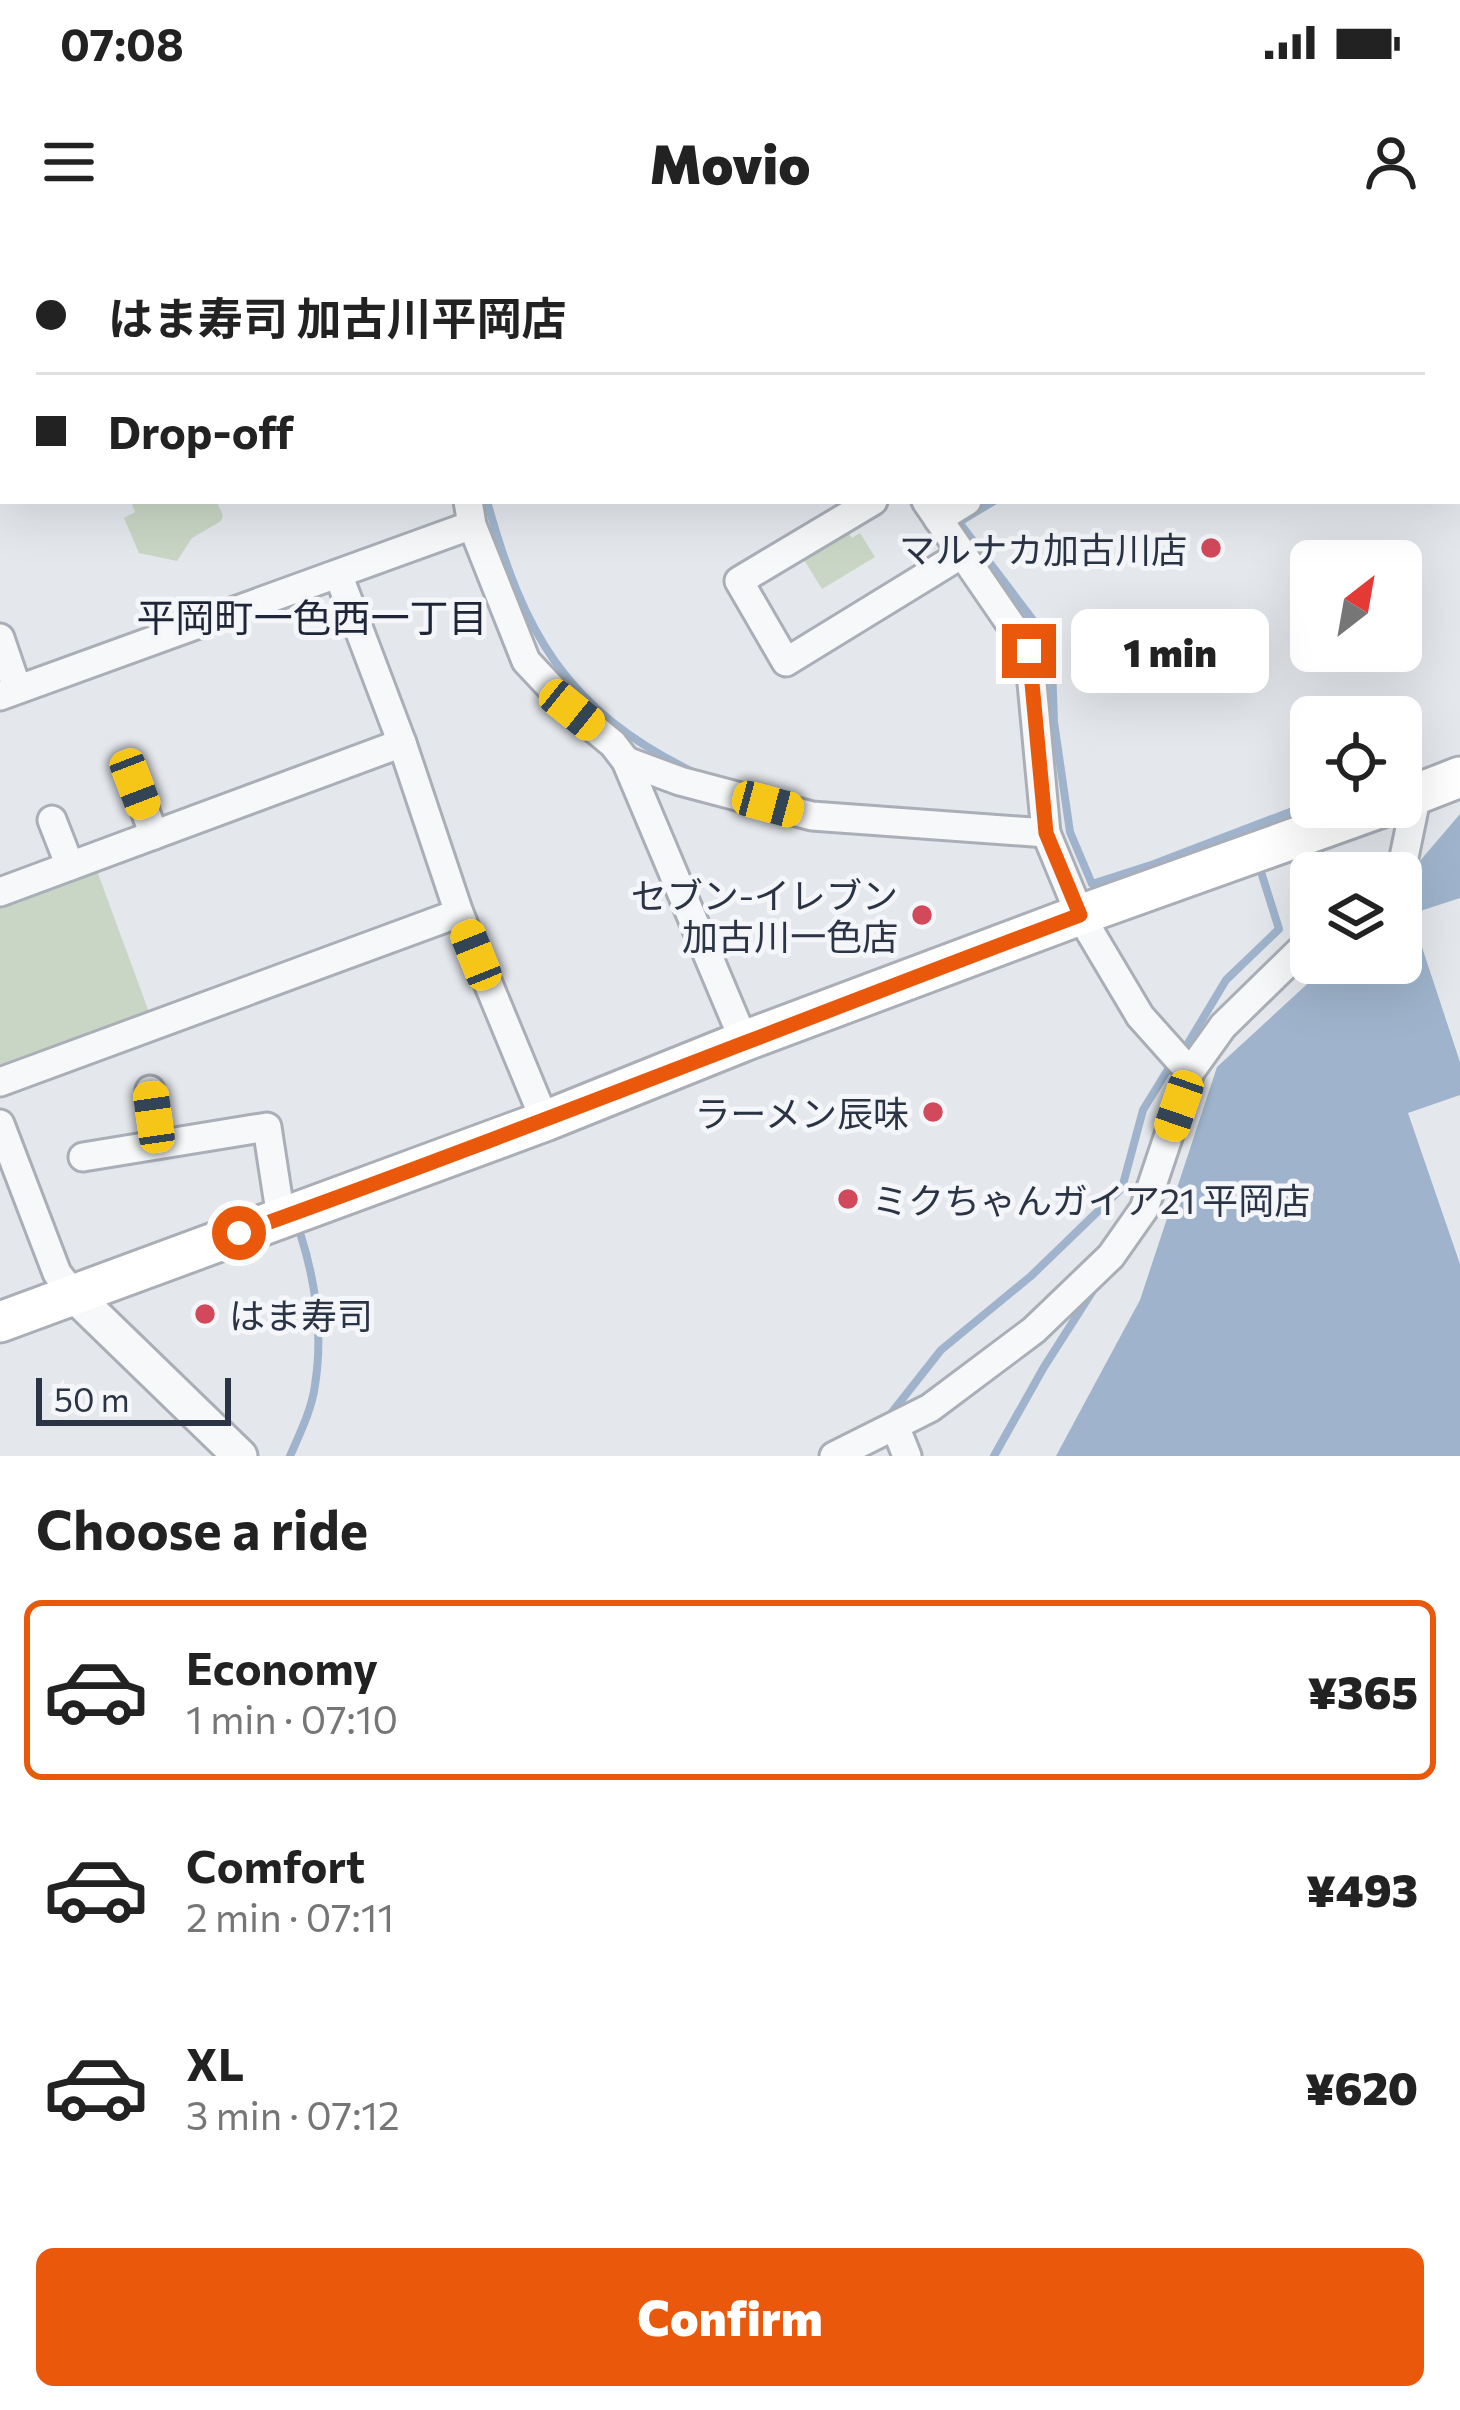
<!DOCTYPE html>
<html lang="en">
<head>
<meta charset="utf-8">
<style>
  :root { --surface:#fff; --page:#f2f2f2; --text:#222; --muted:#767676; --line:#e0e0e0; --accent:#ea580c }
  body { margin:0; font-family:Commissioner,"Noto Sans JP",sans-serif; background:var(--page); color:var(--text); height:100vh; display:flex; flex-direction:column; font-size:45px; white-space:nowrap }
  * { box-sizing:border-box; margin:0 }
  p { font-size:39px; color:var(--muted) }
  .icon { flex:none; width:66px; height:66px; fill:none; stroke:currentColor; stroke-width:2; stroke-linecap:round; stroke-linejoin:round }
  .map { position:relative; height:1216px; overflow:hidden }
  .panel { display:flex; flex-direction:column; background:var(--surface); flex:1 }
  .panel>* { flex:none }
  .guide { position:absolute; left:0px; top:0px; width:1461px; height:264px; box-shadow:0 12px 48px #0002; display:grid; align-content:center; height:264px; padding:0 36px; background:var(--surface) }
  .needle { width:78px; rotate:31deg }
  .tools { position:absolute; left:1290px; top:300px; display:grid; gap:24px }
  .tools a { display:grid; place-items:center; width:132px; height:132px; border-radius:18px; background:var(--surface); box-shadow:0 12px 48px #0002; font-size:60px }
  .scale { position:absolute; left:36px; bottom:30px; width:195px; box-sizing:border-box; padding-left:12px; border:6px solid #2b3445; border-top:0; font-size:33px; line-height:42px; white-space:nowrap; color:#2b3445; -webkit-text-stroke:9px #f4f6f9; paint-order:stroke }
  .end { position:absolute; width:54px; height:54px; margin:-27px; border:15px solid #ea580c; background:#fff; box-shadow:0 0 0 6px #fff }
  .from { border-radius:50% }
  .bubble { position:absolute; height:84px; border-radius:18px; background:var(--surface); box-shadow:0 12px 48px #0002; font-size:39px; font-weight:800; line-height:84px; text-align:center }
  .car { position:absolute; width:36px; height:72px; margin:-36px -18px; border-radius:15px; box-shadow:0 0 9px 3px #0007; background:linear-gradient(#f5c518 24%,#345 0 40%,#f5c518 0 76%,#345 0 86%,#f5c518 0) }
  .guide b { display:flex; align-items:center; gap:42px; height:114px; font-size:45px }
  .guide b+b { border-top:3px solid var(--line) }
  .guide i { width:30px; height:30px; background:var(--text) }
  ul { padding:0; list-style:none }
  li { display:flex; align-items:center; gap:36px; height:180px; margin:0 24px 18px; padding:0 12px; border:6px solid transparent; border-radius:18px }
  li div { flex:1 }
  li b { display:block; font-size:45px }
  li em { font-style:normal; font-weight:800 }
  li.on { border-color:var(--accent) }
  li>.icon { width:108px; height:108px; stroke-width:1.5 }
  h2 { padding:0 36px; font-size:54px; line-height:144px }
  .cta { display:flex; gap:24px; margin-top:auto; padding:24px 36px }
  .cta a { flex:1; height:138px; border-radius:18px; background:var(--accent); color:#fff; font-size:48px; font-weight:800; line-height:138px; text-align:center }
  .status { display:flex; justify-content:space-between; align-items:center; height:84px; padding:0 60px; background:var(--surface); direction:ltr }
  .status svg { height:33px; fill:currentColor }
  header { display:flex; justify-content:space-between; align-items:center; height:156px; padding:0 36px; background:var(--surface); font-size:54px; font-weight:800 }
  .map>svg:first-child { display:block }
  .green { fill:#c9d6c5 }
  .water { fill:#9fb4cc }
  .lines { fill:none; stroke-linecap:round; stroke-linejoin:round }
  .stream { stroke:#9fb4cc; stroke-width:8 }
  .minor-casing { stroke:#a9aeb7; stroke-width:33 }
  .tertiary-casing { stroke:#a9aeb7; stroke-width:39 }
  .secondary-casing { stroke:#a9aeb7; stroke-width:45 }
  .minor { stroke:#f7f8fa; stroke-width:27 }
  .tertiary { stroke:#f7f8fa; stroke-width:33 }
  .secondary { stroke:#fff; stroke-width:39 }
  .route { stroke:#ea580c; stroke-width:15 }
  .poi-dot { fill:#d1495b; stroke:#f4f6f9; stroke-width:4.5 }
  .labels { text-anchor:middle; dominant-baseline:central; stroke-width:10; stroke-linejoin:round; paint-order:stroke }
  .poi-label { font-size:36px; fill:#2b3445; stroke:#f4f6f9; text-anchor:end }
  .neighbourhood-label { font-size:39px; fill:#1d2536; stroke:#f4f6f9 }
</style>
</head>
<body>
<div class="status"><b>07:08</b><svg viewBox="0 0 49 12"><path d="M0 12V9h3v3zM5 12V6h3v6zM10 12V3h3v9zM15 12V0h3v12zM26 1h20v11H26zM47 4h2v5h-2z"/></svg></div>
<header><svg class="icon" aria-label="menu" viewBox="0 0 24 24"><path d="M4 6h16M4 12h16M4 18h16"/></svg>Movio<svg class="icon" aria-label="person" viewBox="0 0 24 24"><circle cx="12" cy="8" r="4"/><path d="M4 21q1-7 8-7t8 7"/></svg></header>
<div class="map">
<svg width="1460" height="1216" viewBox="0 0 1460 1216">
  <rect width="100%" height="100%" fill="#e4e7ec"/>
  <g class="green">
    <polygon points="138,261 216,261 223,275 221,281 192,298 177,321 139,313 124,278 135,272 132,265"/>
    <polygon points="846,289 852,298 860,293 875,317 822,349 801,315"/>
    <polygon points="96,628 150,775 8,828 0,824 0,664"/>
  </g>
  <polygon class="water" points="1460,574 1460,658 1411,674 1460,822 1460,855 1408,873 1460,1024 1460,1216 1056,1216 1140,1060 1217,827 1330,723 1401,723 1401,643"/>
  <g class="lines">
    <g class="stream">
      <polyline points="1069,0 1072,3"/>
      <path d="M487 261C523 392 565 469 691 531"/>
      <polyline points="955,277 1039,388 1052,426 1054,482 1070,592 1092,644 1154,624 1311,564"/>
      <polyline points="959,282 994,261"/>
      <polyline points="1184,810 1226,740 1279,689 1262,635"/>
      <polyline points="889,1176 941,1110 1031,1036 1122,948 1143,870 1167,831"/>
      <path d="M290 1216C300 1193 312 1169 315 1145 323 1095 316 1044 301 996"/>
      <polyline points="994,1216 1044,1127 1092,1052"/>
    </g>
    <g class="minor-casing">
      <g id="minor">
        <polyline points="380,0 382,3"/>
        <polyline points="749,0 751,3"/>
        <polyline points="987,0 989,3"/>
        <polyline points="1195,0 1196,3"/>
        <polyline points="1285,0 1286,3"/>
        <polyline points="240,3 245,0"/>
        <polyline points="402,3 407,0"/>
        <polyline points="517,3 522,0"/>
        <polyline points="906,3 910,0"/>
        <polyline points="1381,3 1381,0"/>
        <polyline points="468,261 472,285 526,421 572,470 613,504 626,521 744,801"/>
        <polyline points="873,261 739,341 786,422 962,314"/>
        <polyline points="926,261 1029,411 1046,593 1080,675 1140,776 1190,832"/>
        <polyline points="938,279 967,261"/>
        <polyline points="338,334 402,503 459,673 545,881"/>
        <polyline points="0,398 17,448"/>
        <polyline points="0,456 472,285"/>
        <polyline points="626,521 680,541 812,576 1046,593"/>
        <polyline points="135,544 154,595"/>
        <polyline points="52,580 70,626"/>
        <polyline points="1390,633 1403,622 1417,554"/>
        <polyline points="0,652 402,503"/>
        <polyline points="0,842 459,673"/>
        <polyline points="150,850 158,904"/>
        <polyline points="0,884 57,1033 73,1054"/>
        <polyline points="83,917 267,887 281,978"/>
        <polyline points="895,1186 907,1216"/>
        <polyline points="834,1216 930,1168 1034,1090 1111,1016 1144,969 1190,832 1223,786 1311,700"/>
      </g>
    </g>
    <g class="tertiary-casing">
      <polyline id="tertiary" points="73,1054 240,1216"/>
    </g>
    <g class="secondary-casing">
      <g id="secondary">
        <polyline points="1401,560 1460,537"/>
        <polyline points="0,1082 545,881 744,801 1080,675 1382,567"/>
      </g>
    </g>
    <use href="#minor" class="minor"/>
    <use href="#tertiary" class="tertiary"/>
    <use href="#secondary" class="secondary"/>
  </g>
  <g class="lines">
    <path class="route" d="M239 993C521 892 799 780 1080 675L1046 593 1029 411"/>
  </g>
  <g class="poi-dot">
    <circle cx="1211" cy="308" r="12"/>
    <circle cx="922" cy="675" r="12"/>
    <circle cx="933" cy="872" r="12"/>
    <circle cx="848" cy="959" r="12"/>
    <circle cx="205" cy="1074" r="12"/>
  </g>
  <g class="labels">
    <g class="poi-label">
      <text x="1187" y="308">マルナカ加古川店</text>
      <text x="898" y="654">セブン-イレブン<tspan x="898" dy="41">加古川一色店</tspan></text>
      <text x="909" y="872">ラーメン辰味</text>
      <text x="872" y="959" text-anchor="start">ミクちゃんガイア21 平岡店</text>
      <text x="229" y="1074" text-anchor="start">はま寿司</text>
    </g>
    <g class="neighbourhood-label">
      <text x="312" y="376">平岡町一色西一丁目</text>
    </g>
  </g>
</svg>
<div class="tools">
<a><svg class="needle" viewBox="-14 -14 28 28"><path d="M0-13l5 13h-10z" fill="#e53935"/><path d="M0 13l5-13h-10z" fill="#767676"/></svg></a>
<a><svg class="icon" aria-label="locate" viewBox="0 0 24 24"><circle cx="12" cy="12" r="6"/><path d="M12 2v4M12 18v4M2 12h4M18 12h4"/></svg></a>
<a><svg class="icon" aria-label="layers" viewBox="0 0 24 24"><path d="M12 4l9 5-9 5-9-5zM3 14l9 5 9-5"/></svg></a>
</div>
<div class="scale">50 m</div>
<i class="end from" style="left:239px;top:993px"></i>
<i class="end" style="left:1029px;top:411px"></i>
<div class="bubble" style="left:1071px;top:369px;width:198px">1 min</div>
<i class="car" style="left:572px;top:470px;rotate:129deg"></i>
<i class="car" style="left:135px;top:544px;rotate:159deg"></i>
<i class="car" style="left:768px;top:564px;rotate:105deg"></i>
<i class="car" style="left:476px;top:715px;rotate:338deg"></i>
<i class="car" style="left:1179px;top:866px;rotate:199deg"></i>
<i class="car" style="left:154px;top:877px;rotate:352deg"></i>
<div class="guide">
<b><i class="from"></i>はま寿司 加古川平岡店</b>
<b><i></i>Drop-off</b>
</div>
</div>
<section class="panel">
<h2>Choose a ride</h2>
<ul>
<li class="on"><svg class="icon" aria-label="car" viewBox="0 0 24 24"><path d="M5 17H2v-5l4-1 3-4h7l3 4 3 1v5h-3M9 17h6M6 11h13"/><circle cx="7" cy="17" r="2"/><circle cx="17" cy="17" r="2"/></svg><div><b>Economy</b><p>1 min · 07:10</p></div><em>¥365</em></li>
<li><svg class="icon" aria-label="car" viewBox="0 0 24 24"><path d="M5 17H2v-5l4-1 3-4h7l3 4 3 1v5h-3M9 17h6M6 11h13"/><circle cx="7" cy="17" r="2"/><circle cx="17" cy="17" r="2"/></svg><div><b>Comfort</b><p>2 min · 07:11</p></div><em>¥493</em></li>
<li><svg class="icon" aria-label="car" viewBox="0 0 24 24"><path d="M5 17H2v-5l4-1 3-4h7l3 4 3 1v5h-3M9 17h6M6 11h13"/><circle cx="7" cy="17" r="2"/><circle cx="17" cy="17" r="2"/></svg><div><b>XL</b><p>3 min · 07:12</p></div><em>¥620</em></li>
</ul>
<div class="cta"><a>Confirm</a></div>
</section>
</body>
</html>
